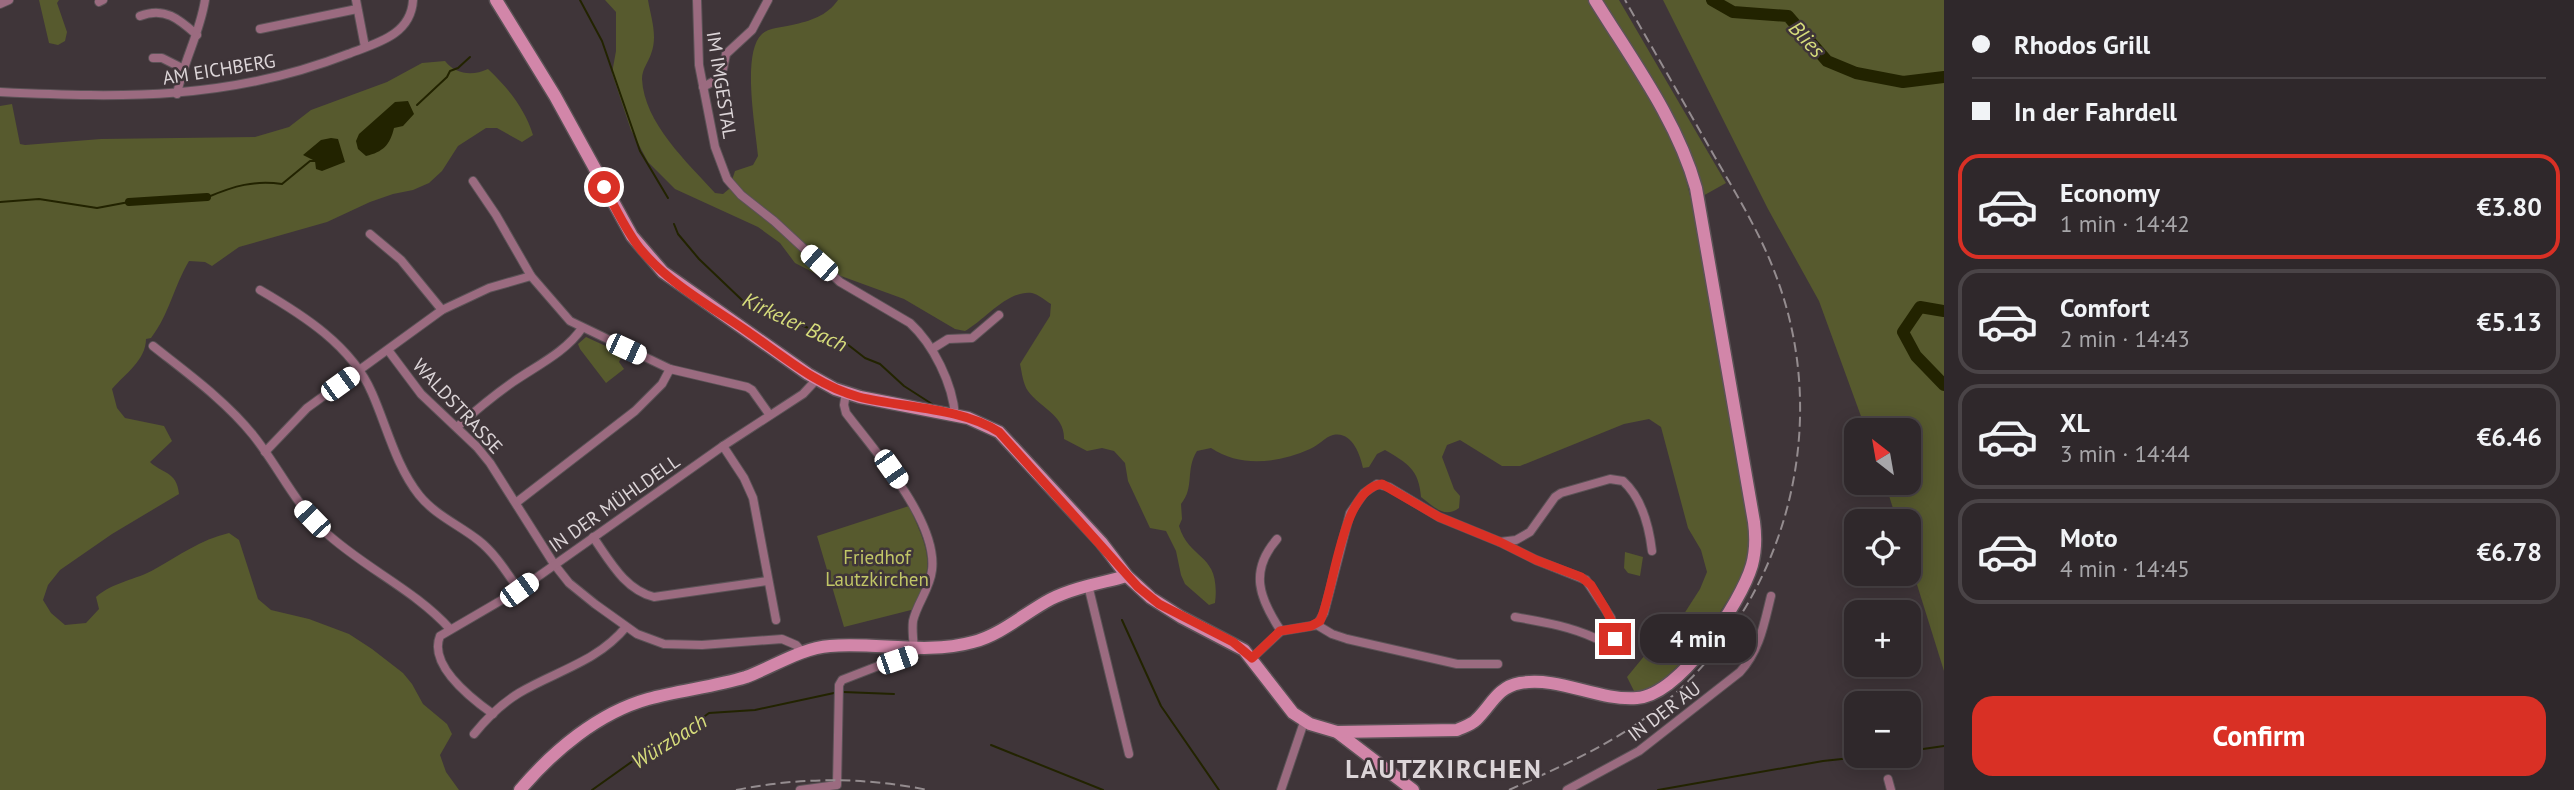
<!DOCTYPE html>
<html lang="en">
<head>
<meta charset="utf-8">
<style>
  :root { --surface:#2f282b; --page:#373033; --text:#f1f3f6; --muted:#a7a6a9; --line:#4a4447; --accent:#d93025 }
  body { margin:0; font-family:"PT Sans",sans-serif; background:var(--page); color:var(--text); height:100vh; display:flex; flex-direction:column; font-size:26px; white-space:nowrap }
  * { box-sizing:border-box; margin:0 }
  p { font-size:23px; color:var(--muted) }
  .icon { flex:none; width:38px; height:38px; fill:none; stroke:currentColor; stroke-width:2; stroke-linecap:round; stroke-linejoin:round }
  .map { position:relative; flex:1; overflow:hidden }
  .panel { display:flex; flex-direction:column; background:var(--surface); width:630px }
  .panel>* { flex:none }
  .top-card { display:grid; align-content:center; height:154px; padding:0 28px; background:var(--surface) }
  .needle { width:46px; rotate:329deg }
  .tools { position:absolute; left:1844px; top:418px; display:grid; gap:14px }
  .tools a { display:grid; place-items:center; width:77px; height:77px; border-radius:14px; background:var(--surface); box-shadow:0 4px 18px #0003,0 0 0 2px var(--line); font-size:35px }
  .end { position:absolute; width:32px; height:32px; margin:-16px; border:9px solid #d93025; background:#fff; box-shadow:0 0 0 4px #fff }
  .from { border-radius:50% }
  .bubble { position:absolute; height:49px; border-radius:21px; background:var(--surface); box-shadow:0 4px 18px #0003,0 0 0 2px var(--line); font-size:23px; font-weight:700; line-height:49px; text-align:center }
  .car { position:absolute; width:21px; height:42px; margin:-21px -10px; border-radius:9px; box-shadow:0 0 5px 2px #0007; background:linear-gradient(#fff 24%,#345 0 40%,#fff 0 76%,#345 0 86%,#fff 0) }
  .top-card b { display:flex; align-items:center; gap:24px; height:66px; font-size:26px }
  .top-card b+b { border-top:2px solid var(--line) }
  .top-card i { width:18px; height:18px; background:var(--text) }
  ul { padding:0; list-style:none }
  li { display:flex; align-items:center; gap:21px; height:105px; margin:0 14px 10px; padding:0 14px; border:4px solid var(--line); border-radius:21px }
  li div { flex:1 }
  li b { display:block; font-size:26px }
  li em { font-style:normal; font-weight:700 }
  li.active { border-color:var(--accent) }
  li>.icon { width:63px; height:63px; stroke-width:1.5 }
  .cta { display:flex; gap:14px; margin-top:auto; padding:14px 28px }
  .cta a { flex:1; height:80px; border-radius:21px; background:var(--accent); color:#fff; font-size:28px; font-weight:700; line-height:80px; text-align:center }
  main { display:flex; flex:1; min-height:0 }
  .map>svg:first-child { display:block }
  .green { fill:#575a2e }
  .water { fill:#222300 }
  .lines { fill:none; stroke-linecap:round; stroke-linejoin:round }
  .stream { stroke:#222300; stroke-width:2 }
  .canal { stroke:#222300; stroke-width:8 }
  .river { stroke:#222300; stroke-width:12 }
  .street-casing { stroke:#5b5256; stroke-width:10 }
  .secondary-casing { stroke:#5b5256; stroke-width:15 }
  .street { stroke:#9b6b80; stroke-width:8 }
  .secondary { stroke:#d286a9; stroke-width:12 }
  .rail { stroke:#948c8f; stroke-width:2; stroke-dasharray:10 5; stroke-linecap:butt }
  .route { stroke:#d93025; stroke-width:9 }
  .labels { text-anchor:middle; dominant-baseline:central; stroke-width:5; stroke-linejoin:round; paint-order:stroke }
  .street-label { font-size:19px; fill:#dcd5d8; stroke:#3f3539 }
  .park-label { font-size:19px; fill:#c1c666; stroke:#3f3539 }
  .water-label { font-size:21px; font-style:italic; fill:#d6dc7b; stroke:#3f3539 }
  .district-label { font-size:26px; font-weight:bold; letter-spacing:2px; fill:#dcd5d8; stroke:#3f3539 }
</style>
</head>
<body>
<main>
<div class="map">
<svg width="1944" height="790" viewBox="0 0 1944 790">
  <rect width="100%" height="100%" fill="#3f3539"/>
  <g class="green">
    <polygon points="39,0 59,0 57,3 67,32 65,41 58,45 49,43"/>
    <path d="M605 0H648C651 18 658 36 651 54 648 63 642 69 642 79 644 123 688 163 715 193L723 194 729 189 735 171 753 165 758 156C756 130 741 53 762 34 768 28 783 27 792 25 810 21 827 16 838 0H1619L1726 183 1701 197 1684 171 1692 204 1748 518C1749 533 1750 551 1745 566 1734 598 1684 668 1655 685 1649 688 1641 690 1635 693L1627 677 1650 649 1682 617 1700 589 1707 572 1701 550 1688 528 1661 427 1649 419 1624 424 1520 466H1502L1460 440 1447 445 1442 457 1454 489 1460 496 1459 508C1444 519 1433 506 1421 497 1419 469 1407 463 1385 450L1377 454 1369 467 1363 468C1360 454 1352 431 1333 435 1325 437 1318 446 1310 449 1278 463 1241 468 1211 448L1197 451C1185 470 1195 487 1181 504L1182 519 1179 526C1190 562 1221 552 1215 603L1209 605 1185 584 1181 575 1176 551 1166 531 1150 528 1128 481 1125 463 1114 451 1102 448 1087 451 1064 439C1065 415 1040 408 1028 391 1023 384 1022 373 1020 364L1050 316 1051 304C1046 301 1038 294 1032 293 1007 290 985 320 965 331L955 329 904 299 841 276 826 279 795 263 780 243 758 227 675 189 648 162 631 130 612 73 616 51V12Z"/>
    <polygon points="1663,0 1944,0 1944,671 1909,559 1909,522 1897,521 1885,483 1909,483 1909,430 1866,430 1819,301 1768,209"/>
    <path d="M445 61C456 75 473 76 488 69 509 89 525 109 533 135L522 142 497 128H486L458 146 442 171 429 183 413 190 393 194 370 202 327 222 239 247 212 266 205 262 189 261C174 286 169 315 151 338L146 339C146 360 125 374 112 389L117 408 125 418 164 426 172 441 150 462C161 473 177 471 179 494L112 534 60 570 48 585 43 600 51 613 65 625 86 623 99 609 96 597C113 582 136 580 155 569 180 555 200 540 229 533L239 540 258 599 271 610 309 619 349 634 372 649 403 673 412 684 423 704 447 724 452 734 440 755 446 772 459 790H0V106L12 104 20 144 25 145 101 139 255 137 289 127 311 110 387 82 422 63Z"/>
    <polygon points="586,337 623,354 619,362 624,369 606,383 580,349 578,344"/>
    <path d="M909 506C929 552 935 561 915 609L844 627 817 536Z"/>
    <polygon points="1625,552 1643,557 1640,576 1628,573 1624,568"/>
  </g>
  <g class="water">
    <path d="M408 101 414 114 403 126 394 128C390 145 383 152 366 156L358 149 356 141 359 134 395 102Z"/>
    <polygon points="331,138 338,139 345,162 322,171 316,169 315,161 303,155 321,140"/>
  </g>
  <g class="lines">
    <g class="stream">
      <polyline points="580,0 602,41 640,151 668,198"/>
      <polyline points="417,105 447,77 450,71 458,68 470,57"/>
      <path d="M208 197C234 186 254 180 282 184L310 161H315"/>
      <polyline points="0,202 39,199 97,208 129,202"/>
      <polyline points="674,224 678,234 699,259 743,301 847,344 865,358 880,364 904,386 932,404"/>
      <polyline points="1122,620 1161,706 1219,790"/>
      <polyline points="843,692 894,694"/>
      <polyline points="991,745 1103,790"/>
      <polyline points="1909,751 1944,746"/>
      <polyline points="592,790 637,758 686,730 709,713 755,710 834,693"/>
      <polyline points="1658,790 1823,761 1870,756"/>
    </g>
    <polyline class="canal" points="129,202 207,197"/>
    <g class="river">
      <polyline points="1712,0 1733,12 1788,16 1827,61 1856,73 1903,82 1944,77"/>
      <polyline points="1944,311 1920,307 1903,332 1916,356 1944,385"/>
    </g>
    <g class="street-casing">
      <g id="street">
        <polyline points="356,0 365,47"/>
        <path d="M697 0 699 65 715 147 727 179 741 195 774 221 840 282 910 323C933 344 953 384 955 416"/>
        <polyline points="99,2 103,0"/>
        <polyline points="0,4 9,0"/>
        <path d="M140 16C165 6 180 20 197 35"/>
        <polyline points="260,29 357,9"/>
        <polyline points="153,58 162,58 184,69"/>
        <polyline points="703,87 718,79 722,74 726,54 752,30 768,0"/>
        <path d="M0 92C124 98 230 100 348 54 377 43 411 35 413 0"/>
        <path d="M177 94C183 62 200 33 205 0"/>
        <polyline points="473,181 496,215 531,276 570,321 670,369 747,387 752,390 769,414"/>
        <polyline points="370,234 401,260 442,310"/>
        <path d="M260 290C303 315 352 346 372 393 387 427 396 466 419 495 435 515 459 525 478 540 495 553 507 573 519 590"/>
        <path d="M153 346C187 373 226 401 253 435 278 466 294 502 323 530 362 567 414 589 450 629"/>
        <polyline points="932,349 948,339 972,338 999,315"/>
        <polyline points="388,350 421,394 477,447 490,463 554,564 569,583 595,604 637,634 664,644 702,645 782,639 796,645 803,653"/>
        <path d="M846 393 844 405 846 413C874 450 938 521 932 570 930 589 917 603 913 621 912 629 913 639 914 648"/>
        <path d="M457 427C475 411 493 396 513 382 536 366 566 352 582 328"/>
        <polyline points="723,446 744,478 753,498 776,620"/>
        <polyline points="265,452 307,408 442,310 489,288 531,276"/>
        <polyline points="517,502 635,411 662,384 670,369"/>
        <path d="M593 537C610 561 624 589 654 597L767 581"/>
        <path d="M1277 539C1249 571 1259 598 1281 631"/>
        <path d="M1500 542 1536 560 1586 580 1611 618 1615 639C1608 643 1603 642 1595 638 1569 626 1543 622 1515 617"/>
        <polyline points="1088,585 1129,754"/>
        <path d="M1317 625 1324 613 1350 513 1364 493 1377 484 1389 487 1439 517 1500 542 1516 540 1530 532 1555 497 1561 493 1610 479 1623 481C1642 498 1649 526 1652 551"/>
        <polyline points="1252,658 1281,631 1317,625 1332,634 1347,639 1457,664 1498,664"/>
        <path d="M493 714C472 699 428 665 440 636L519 590 723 446 803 394 817 379"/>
        <path d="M474 734C487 718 501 704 519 693 556 671 597 662 626 627"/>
        <polyline points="1888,779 1891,790"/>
        <polyline points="800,790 837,785 839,685 842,680 922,649"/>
        <polyline points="1281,790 1304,722"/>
        <path d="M1567 790 1639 751 1740 672C1760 650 1764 624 1771 596"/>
      </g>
    </g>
    <g class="secondary-casing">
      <g id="secondary">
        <polyline points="496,0 555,96 632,236 663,272 808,374 835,389 860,397 968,418 999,432 1101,542 1127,576 1151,598 1181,617 1244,650 1293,713 1310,724 1337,732 1413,790"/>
        <path d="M1337 732 1457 730C1463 727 1471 725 1476 720 1491 706 1497 687 1520 683 1559 676 1598 701 1637 698 1680 695 1741 603 1752 565 1756 550 1756 537 1754 522L1696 188C1677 120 1632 60 1595 0"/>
        <path d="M520 790C553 751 598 713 648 699 680 690 714 687 746 677 773 667 801 648 830 646 877 642 926 655 973 642 1001 635 1026 612 1051 599 1075 587 1102 583 1127 576"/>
      </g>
    </g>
    <use href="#street" class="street"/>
    <use href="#secondary" class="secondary"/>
    <g class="rail">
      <path d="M736 790C801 777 863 777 928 790"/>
      <path d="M1509 790C1560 767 1613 744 1657 709 1783 609 1832 434 1779 284 1763 237 1736 194 1712 152 1683 101 1654 51 1625 0"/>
    </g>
  </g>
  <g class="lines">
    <path class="route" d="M604 187C616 208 626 232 642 251 671 285 712 307 748 332 783 356 817 386 859 397 903 408 960 407 999 432L1138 587 1159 604 1233 642 1252 658 1280 631 1311 626 1320 621C1335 589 1341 489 1382 484L1439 517 1500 542 1536 560 1581 577 1591 585 1605 608 1614 626 1615 639"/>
  </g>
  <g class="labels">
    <g class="street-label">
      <text transform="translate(219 69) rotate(-9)">AM EICHBERG</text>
      <text transform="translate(722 85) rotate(81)">IM IMGESTAL</text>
      <text transform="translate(458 406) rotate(47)">WALDSTRASSE</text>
      <text transform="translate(614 503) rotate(-35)">IN DER MÜHLDELL</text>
      <text transform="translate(1664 711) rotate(-37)">IN DER AU</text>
    </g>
    <g class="park-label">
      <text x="877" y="557">Friedhof<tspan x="877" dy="22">Lautzkirchen</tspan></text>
    </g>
    <g class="water-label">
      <text transform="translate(1807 39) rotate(47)">Blies</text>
      <text transform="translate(795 322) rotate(25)">Kirkeler Bach</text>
      <text transform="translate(669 741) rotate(-32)">Würzbach</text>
    </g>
    <g class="district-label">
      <text x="1444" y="768">LAUTZKIRCHEN</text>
    </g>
  </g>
</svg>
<div class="tools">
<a><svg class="needle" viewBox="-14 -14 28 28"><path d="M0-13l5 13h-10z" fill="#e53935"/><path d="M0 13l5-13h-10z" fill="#a7a6a9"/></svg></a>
<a><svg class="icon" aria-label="locate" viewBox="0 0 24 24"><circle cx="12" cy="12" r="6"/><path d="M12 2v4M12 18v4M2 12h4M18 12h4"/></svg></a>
<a>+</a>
<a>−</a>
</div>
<i class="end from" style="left:604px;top:187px"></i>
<i class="end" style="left:1615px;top:639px"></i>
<div class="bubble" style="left:1640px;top:614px;width:116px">4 min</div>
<i class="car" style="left:819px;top:263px;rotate:312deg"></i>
<i class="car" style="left:626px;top:349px;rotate:115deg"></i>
<i class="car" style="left:340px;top:384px;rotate:54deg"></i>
<i class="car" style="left:891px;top:469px;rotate:145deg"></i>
<i class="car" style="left:312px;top:519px;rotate:316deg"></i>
<i class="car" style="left:519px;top:590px;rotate:54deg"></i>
<i class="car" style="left:897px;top:660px;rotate:71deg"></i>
</div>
<section class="panel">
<div class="top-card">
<b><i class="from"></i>Rhodos Grill</b>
<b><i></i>In der Fahrdell</b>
</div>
<ul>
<li class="active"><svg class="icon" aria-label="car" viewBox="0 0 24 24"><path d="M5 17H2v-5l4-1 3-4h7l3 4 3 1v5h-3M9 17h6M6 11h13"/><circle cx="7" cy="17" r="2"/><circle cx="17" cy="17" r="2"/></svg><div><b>Economy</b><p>1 min · 14:42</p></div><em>€3.80</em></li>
<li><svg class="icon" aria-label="car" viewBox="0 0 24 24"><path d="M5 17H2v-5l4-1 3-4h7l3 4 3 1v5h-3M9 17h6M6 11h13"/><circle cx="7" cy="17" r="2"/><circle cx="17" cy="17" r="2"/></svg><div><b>Comfort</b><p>2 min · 14:43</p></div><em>€5.13</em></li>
<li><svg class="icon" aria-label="car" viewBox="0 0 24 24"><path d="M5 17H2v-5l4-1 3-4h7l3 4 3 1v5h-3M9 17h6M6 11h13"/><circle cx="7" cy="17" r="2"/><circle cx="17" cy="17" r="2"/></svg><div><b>XL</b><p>3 min · 14:44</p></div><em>€6.46</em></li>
<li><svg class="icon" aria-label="car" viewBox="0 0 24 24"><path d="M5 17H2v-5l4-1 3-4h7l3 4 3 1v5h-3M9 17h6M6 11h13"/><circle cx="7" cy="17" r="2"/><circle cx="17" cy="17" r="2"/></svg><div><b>Moto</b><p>4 min · 14:45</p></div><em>€6.78</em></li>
</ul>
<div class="cta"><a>Confirm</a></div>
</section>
</main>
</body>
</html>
